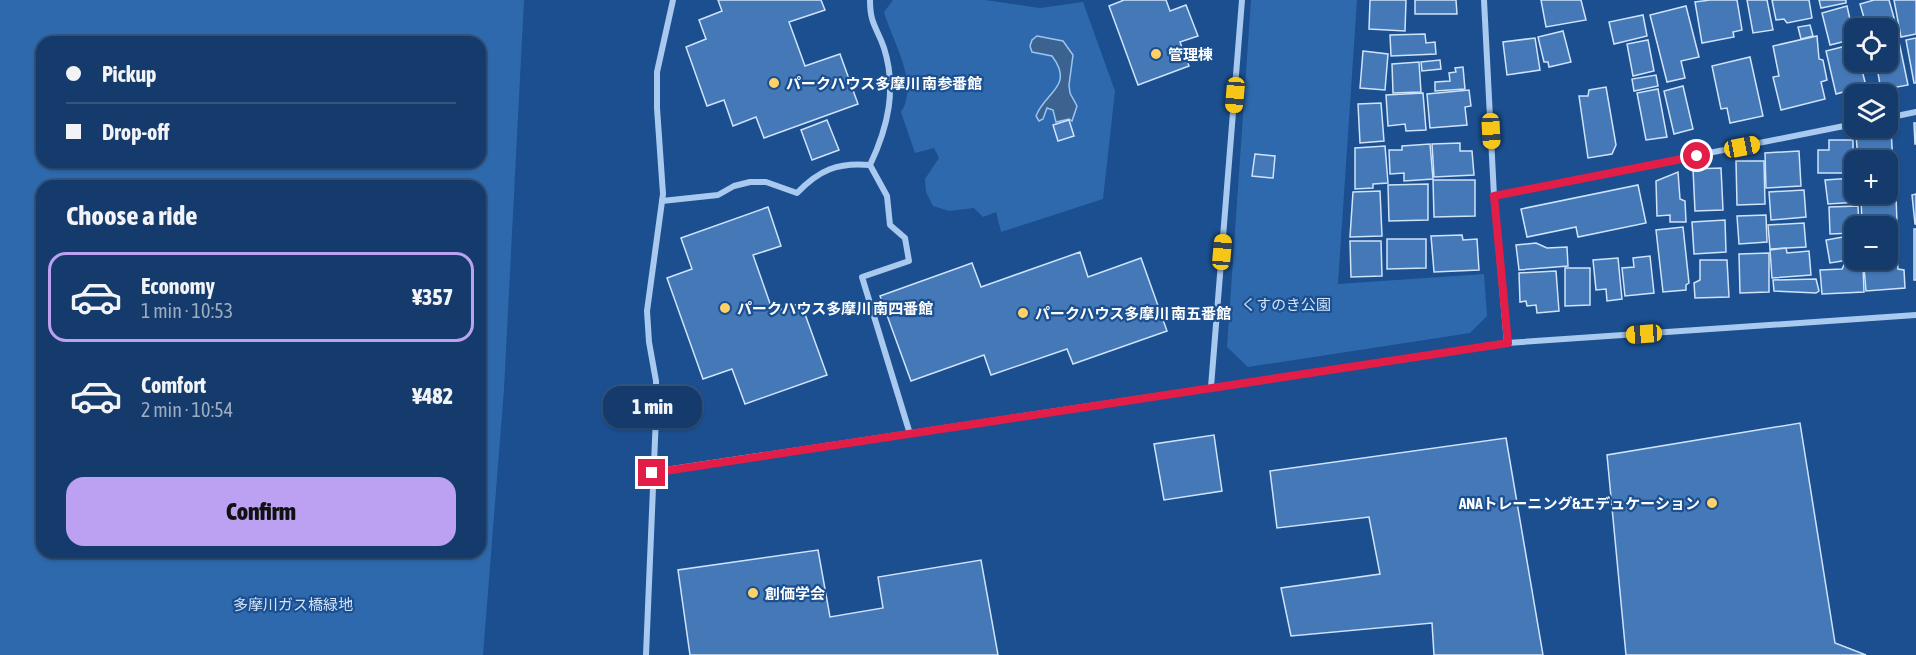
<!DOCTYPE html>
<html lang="en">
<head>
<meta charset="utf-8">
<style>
  :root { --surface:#143b6b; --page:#1d4271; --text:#f1f3f6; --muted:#9dadc1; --line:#33557e; --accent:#bca0f2 }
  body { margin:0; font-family:"Asap Condensed","Noto Sans JP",sans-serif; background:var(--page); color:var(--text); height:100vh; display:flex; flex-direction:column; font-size:22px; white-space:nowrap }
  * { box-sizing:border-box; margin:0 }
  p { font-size:20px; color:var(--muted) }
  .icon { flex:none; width:33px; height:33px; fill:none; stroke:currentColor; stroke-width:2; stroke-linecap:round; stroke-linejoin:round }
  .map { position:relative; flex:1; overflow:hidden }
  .sheet { position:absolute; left:36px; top:180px; width:450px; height:378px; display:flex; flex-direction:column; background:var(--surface); border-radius:18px; box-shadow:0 2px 4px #0004,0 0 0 2px var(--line) }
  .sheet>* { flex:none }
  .top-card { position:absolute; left:36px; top:36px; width:450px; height:132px; border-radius:18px; box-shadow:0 2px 4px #0004,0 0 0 2px var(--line); display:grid; align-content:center; height:132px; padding:0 30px; background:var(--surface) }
  .tools { position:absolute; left:1844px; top:18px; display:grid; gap:12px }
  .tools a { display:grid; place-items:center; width:54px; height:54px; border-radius:12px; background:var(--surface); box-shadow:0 2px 4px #0004,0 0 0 2px var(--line); font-size:30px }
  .end { position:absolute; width:27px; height:27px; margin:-14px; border:8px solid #e11d48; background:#fff; box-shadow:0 0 0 3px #fff }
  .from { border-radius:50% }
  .bubble { position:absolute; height:42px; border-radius:18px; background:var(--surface); box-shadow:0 2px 4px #0004,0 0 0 2px var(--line); font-size:20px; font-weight:800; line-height:42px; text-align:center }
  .car { position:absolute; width:18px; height:36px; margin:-18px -9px; border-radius:8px; box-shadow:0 0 4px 2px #0007; background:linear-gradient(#f5c518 24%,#345 0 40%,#f5c518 0 76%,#345 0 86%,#f5c518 0) }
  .top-card b { display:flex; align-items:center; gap:21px; height:57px; font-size:22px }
  .top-card b+b { border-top:2px solid var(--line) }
  .top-card i { width:15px; height:15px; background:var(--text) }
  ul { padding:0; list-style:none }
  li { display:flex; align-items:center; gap:18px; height:90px; margin:0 12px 9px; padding:0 18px; border:3px solid transparent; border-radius:18px }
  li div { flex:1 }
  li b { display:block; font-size:22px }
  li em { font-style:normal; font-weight:800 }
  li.current { border-color:var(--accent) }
  li>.icon { width:54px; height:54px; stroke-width:1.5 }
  h2 { padding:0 30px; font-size:27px; line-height:72px }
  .primary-button { display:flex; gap:12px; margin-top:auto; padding:12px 30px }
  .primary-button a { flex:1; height:69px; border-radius:18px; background:var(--accent); color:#111; font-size:24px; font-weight:800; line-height:69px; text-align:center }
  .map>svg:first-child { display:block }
  .green { fill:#2e69ad; fill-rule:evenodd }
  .water { fill:#3c6290; stroke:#9cc4f0; stroke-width:1.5 }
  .building { fill:#4478b7; stroke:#cfe3fa; stroke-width:1.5 }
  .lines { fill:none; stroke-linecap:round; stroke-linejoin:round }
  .street { stroke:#a9c9ee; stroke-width:6 }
  .route { stroke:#e11d48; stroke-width:8 }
  .poi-dot { fill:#ffd166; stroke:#1b4f8f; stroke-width:2 }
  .labels { text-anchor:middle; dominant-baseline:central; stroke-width:4.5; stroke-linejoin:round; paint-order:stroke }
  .poi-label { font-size:15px; font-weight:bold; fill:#fff; stroke:#1b4f8f; text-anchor:start }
  .park-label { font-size:15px; fill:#cfe3fa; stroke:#1b4f8f }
</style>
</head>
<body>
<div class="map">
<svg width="1916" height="655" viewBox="0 0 1916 655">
  <rect width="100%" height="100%" fill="#1b4f8f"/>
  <g class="green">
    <path d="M0 0H524L504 389 483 655H0ZM42 42H480V162H42ZM42 186H480V552H42Z"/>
    <path d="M893 0H985L1040 8 1083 2 1115 91 1103 199 1001 232 996 212 983 217 974 208 949 211 933 206 926 192 925 179 939 158 934 148 915 153 901 112C920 83 892 41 884 12Z"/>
    <polygon points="1251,0 1357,0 1338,284 1484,274 1487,316 1470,333 1248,367 1227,347"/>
  </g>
  <path class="water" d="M1037 36 1063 41 1073 55 1069 85 1070 93 1077 106 1072 121 1069 119 1056 122 1053 110 1047 108 1043 119 1039 121 1036 116C1045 92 1075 86 1052 56L1032 52 1030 46 1032 40Z"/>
  <g class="building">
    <polygon points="718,0 821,0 825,10 789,22 805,66 840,54 858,104 764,138 756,117 733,126 724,100 707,106 686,47 706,39 699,20 722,11"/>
    <polygon points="1124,0 1166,0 1170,11 1186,5 1198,36 1180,42 1189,66 1138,85 1109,6"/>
    <polygon points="1370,0 1406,0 1405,31 1369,29"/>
    <polygon points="1415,0 1456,0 1457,14 1415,14"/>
    <polygon points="1541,0 1581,0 1586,20 1546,27"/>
    <polygon points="1710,0 1737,0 1742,30 1733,32 1734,37 1702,43 1695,2"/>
    <polygon points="1747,0 1767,0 1773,30 1753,33"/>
    <polygon points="1772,0 1809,0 1812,18 1787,23 1784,19 1776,20"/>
    <polygon points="1819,0 1846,0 1846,3 1821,8"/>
    <polygon points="1874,0 1889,0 1898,32 1887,35 1887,28 1867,28 1860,4"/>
    <polygon points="1894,0 1916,0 1916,34 1901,37"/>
    <polygon points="1686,6 1699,57 1681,61 1685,78 1667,82 1650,15"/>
    <polygon points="1847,6 1851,24 1845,28 1846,31 1852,30 1854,39 1830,45 1822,13"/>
    <polygon points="1643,15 1647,36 1614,44 1609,22"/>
    <polygon points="1810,25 1813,36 1801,39 1798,27"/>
    <polygon points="1563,31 1571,62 1549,67 1548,62 1544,62 1538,37"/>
    <polygon points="1425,34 1426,43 1435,42 1436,54 1391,56 1390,35"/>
    <polygon points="1817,36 1819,59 1823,60 1827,80 1821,82 1825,99 1781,110 1773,77 1779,76 1773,46"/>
    <polygon points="1898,37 1908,85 1881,90 1876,62 1887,62 1887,39"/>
    <polygon points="1535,38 1540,70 1507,75 1503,42"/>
    <polygon points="1916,38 1916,83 1914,83 1906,40"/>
    <polygon points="1648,40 1654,71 1633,76 1627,44"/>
    <polygon points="1850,45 1854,62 1860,62 1868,94 1854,94 1854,97 1849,98 1847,91 1836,94 1826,51"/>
    <polygon points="1363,51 1388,54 1385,90 1360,88"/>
    <polygon points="1750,57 1763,116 1730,123 1727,108 1721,109 1712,66"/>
    <polygon points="1440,60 1441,69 1422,71 1421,62"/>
    <polygon points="1419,62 1421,92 1393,93 1392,64"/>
    <polygon points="1463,67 1465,89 1435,91 1435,82 1450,81 1449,73 1456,72 1455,68"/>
    <polygon points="1656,75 1658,86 1634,91 1632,79"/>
    <polygon points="1683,86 1693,129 1674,134 1664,91"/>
    <polygon points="1606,87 1616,145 1612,154 1588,158 1579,96 1588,96 1589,90"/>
    <polygon points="1658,89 1667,137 1646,140 1637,93"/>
    <polygon points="1469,90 1471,106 1465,107 1467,125 1430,128 1427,94"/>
    <polygon points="1423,93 1426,130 1406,131 1405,124 1388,126 1386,95"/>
    <polygon points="1381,103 1384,141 1360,143 1358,104"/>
    <polygon points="827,120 839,150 812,160 801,130"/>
    <polygon points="1069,120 1074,136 1058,141 1053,125"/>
    <polygon points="1914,123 1916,123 1916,144 1915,144"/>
    <polygon points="1891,129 1894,182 1887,183 1887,160 1858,160 1856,135"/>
    <polygon points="1829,140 1853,140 1853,173 1818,173 1818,150 1829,150"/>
    <polygon points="1460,143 1460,151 1472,151 1474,175 1434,177 1432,144"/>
    <polygon points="1430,144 1433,179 1404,181 1404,173 1390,174 1389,150 1402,150 1402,146"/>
    <polygon points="1385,146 1388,183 1373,184 1373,188 1355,189 1355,148"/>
    <polygon points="1799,151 1801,186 1766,188 1765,153"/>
    <polygon points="1255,154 1275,156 1273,178 1252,176"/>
    <polygon points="1736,161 1764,161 1765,204 1737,205"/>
    <polygon points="1721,168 1723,210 1695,211 1693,169"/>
    <polygon points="1678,172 1680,199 1685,201 1686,222 1670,222 1670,215 1657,216 1656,181"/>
    <polygon points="1854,178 1854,194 1858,194 1859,202 1828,204 1825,180"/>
    <polygon points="1433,180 1475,180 1475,216 1434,217"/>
    <polygon points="1428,184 1428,220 1389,221 1388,185"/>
    <polygon points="1638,185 1646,223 1578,237 1576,227 1527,237 1521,209"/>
    <polygon points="1804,190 1806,217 1771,220 1769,192"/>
    <polygon points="1380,191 1382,236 1350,237 1353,192"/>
    <polygon points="1916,194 1916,224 1915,224 1912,195"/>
    <polygon points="1896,196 1897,223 1862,225 1861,198"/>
    <polygon points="1858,206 1859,226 1854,226 1854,233 1830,234 1829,207"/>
    <polygon points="768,207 781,246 753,255 773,312 801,303 827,375 745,404 732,369 703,379 667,278 692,269 681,238"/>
    <polygon points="1766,215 1767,242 1739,244 1737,216"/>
    <polygon points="1725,220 1726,252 1694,254 1692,222"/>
    <polygon points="1804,223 1806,247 1770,249 1768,225"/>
    <polygon points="1683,227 1689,283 1686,285 1686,290 1663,292 1656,230"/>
    <polygon points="1895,229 1898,257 1887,258 1887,230"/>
    <rect x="1914" y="229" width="2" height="51"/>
    <polygon points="1462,235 1463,240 1477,239 1479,270 1434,272 1431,236"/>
    <polygon points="1854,235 1854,259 1830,263 1826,240"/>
    <polygon points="1387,239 1426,239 1426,268 1387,269"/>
    <polygon points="1350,241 1381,241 1382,276 1351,277"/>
    <polygon points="1536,243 1547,248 1567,247 1568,266 1519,270 1516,245"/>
    <polygon points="1786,248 1787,253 1809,251 1811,275 1772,278 1770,250"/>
    <polygon points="1080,252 1088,277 1141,258 1167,331 1073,364 1067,349 991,375 984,355 911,381 880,296 972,263 981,287"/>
    <polygon points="1769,253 1769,292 1740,293 1739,254"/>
    <polygon points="1650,256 1654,293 1625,296 1622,268 1634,267 1633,258"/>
    <polygon points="1618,258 1622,299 1607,301 1606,289 1596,290 1593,260"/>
    <polygon points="1897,258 1898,269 1904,270 1905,288 1866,291 1864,267 1870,265 1872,261"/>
    <polygon points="1700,260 1727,260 1729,297 1695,298 1694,283 1700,280"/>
    <polygon points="1845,263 1856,263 1858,267 1863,267 1864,292 1822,294 1820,270 1842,269"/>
    <polygon points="1565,268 1590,268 1590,305 1565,306"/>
    <polygon points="1556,271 1559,311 1537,313 1536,305 1527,306 1526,301 1520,302 1519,273"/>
    <polygon points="1816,279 1819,291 1816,293 1774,291 1773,280"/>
    <polygon points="1800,423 1835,643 1866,655 1626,655 1607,455"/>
    <polygon points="1214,435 1222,491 1164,500 1154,444"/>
    <polygon points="1506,438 1543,655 1434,655 1432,623 1291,636 1281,588 1380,574 1369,517 1277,528 1270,471"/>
    <polygon points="818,550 830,617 883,608 878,577 981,560 998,655 690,655 678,570"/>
  </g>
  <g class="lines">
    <g class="street">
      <path d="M870 0C870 25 877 27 884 48 897 89 888 127 870 165L887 196 890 225 905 238 909 261 862 277 910 434"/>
      <polyline points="1484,0 1494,196 1507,343"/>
      <polyline points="1887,118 1916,112"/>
      <polyline points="1494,196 1854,124"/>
      <path d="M662 201 718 195 734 186 750 182H766L797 193C819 170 838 162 870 165"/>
      <polyline points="1211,387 1242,0"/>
      <polyline points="639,474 1507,343 1916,315"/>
      <polyline points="646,655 656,416 656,381 649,342 647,311 663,194 657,108 657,72 673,0"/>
    </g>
  </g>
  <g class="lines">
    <polyline class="route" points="652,473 1508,343 1494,196 1697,156"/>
  </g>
  <g class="poi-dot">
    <circle cx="1156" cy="54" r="6"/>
    <circle cx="774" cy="83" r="6"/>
    <circle cx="725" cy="308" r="6"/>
    <circle cx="1023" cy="313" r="6"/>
    <circle cx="1712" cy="503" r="6"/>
    <circle cx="753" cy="593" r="6"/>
  </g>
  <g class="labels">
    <g class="poi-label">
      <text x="1168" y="54">管理棟</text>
      <text x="786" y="83">パークハウス多摩川 南参番館</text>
      <text x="737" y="308">パークハウス多摩川 南四番館</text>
      <text x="1035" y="313">パークハウス多摩川 南五番館</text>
      <text x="1700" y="503" text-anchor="end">ANAトレーニング&amp;エデュケーション</text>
      <text x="765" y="593">創価学会</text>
    </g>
    <g class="park-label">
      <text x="1286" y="304">くすのき公園</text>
      <text x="293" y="604">多摩川ガス橋緑地</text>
    </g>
  </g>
</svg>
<div class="tools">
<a><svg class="icon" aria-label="locate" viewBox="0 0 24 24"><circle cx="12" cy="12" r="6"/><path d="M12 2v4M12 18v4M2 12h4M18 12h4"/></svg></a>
<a><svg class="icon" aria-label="layers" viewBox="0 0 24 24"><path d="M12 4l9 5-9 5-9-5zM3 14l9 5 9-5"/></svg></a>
<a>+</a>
<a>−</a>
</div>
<i class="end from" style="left:1697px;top:156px"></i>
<i class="end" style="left:652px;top:473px"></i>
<div class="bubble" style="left:603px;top:386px;width:99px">1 min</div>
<i class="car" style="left:1235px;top:95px;rotate:185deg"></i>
<i class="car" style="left:1491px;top:131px;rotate:177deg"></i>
<i class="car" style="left:1742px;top:147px;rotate:79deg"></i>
<i class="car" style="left:1222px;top:252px;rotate:5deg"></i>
<i class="car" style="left:1644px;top:334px;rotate:266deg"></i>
<div class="top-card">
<b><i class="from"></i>Pickup</b>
<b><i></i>Drop-off</b>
</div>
<section class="sheet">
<h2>Choose a ride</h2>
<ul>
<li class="current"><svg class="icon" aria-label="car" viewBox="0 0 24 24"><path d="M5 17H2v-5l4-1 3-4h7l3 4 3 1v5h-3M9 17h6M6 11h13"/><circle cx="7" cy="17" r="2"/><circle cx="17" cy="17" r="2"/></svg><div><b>Economy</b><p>1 min · 10:53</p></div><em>¥357</em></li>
<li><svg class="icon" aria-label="car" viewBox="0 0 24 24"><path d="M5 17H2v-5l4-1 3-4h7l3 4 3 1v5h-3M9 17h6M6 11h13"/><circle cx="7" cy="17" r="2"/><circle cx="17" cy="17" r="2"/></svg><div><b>Comfort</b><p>2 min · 10:54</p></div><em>¥482</em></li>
</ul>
<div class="primary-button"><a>Confirm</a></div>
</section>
</div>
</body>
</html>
